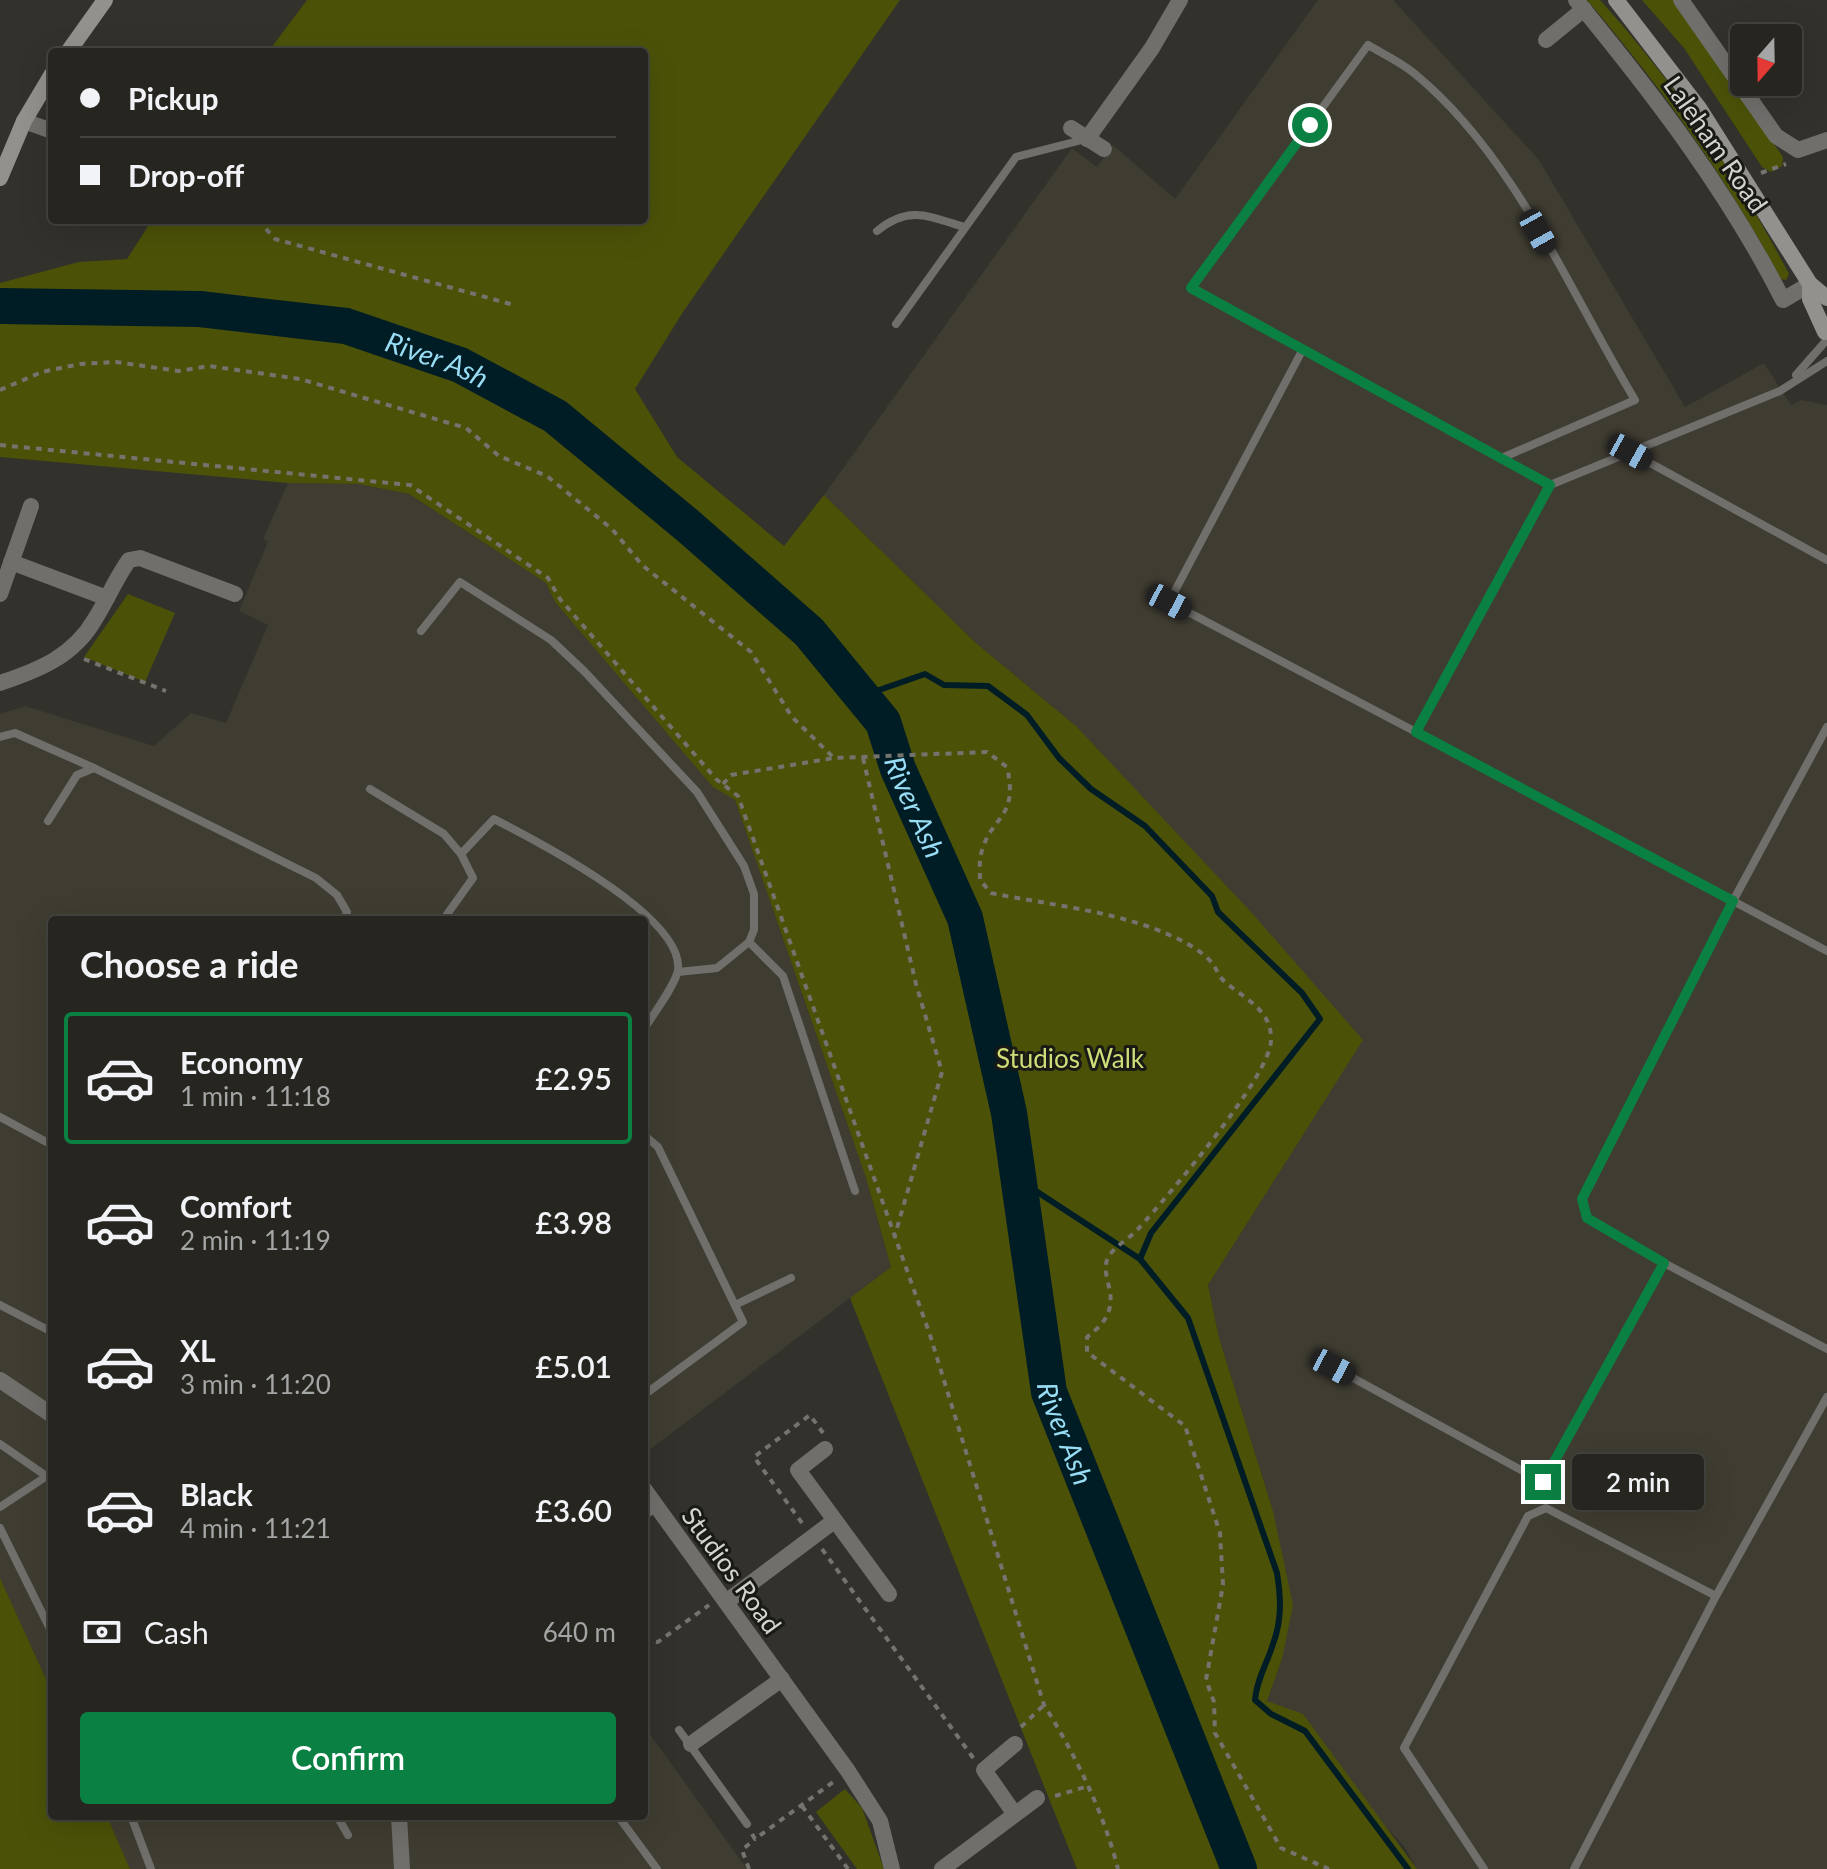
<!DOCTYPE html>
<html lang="en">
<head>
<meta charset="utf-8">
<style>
  :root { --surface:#262520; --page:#32312d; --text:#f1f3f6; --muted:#a4a5a5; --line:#42423e; --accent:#0b8043 }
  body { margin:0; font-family:Lato,sans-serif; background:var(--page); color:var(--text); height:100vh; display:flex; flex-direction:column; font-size:30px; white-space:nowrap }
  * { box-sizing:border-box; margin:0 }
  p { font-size:26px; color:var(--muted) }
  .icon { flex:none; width:44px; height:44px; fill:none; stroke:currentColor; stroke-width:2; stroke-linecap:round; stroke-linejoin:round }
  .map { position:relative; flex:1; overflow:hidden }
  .sheet { position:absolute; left:48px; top:916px; width:600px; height:904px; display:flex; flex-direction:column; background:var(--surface); border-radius:8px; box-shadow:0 8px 32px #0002,0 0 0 2px var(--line) }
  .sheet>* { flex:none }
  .hud { position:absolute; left:48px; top:48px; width:600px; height:176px; border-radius:8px; box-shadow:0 8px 32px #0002,0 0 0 2px var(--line); display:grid; align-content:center; height:176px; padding:0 32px; background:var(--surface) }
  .needle { width:52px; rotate:200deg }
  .tools { position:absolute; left:1730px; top:24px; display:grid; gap:16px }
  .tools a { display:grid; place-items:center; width:72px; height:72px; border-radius:8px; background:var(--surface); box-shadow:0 8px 32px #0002,0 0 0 2px var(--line); font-size:40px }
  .end { position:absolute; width:36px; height:36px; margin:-18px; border:10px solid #0b8043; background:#fff; box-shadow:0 0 0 4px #fff }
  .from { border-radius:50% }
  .bubble { position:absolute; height:56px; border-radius:8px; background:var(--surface); box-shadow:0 8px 32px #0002,0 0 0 2px var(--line); font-size:26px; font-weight:600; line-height:56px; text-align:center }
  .car { position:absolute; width:24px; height:48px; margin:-24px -12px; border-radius:10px; box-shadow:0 0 6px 2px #0007; background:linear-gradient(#222 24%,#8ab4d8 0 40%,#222 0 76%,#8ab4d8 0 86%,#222 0) }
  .hud b { display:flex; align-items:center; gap:28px; height:76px; font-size:30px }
  .hud b+b { border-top:2px solid var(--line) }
  .hud i { width:20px; height:20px; background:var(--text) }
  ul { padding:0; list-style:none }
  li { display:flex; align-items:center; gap:24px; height:132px; margin:0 16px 12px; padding:0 16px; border:4px solid transparent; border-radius:8px }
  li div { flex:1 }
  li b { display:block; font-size:30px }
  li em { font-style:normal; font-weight:600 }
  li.current { border-color:var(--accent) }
  li>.icon { width:72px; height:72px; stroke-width:1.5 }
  h2 { padding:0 32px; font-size:36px; line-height:96px }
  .pay { display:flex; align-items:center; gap:20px; height:88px; padding:0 32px; font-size:30px }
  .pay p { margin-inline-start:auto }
  .cta { display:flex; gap:16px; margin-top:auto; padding:16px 32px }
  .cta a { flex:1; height:92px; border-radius:8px; background:var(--accent); color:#fff; font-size:32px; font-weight:600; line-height:92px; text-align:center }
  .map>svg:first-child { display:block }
  .built { fill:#3f3c31 }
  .green { fill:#4b5208 }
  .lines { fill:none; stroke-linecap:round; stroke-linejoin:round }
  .stream { stroke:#001c25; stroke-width:6 }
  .river { stroke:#001c25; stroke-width:36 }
  .path { stroke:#74736d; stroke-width:4; stroke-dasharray:6 6; stroke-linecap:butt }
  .lane { stroke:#706f6c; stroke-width:8 }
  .street { stroke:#706f6c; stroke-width:16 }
  .secondary { stroke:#93918d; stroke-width:16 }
  .route { stroke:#0b8043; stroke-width:10 }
  .labels { text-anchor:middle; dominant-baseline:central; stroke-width:6; stroke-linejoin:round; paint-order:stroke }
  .street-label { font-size:26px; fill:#d4d3cf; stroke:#191916 }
  .park-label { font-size:26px; fill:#cfdd78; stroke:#191916 }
  .water-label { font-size:28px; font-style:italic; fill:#99ddf5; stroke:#191916 }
</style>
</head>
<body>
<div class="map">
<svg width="1827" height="1869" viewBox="0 0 1827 1869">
  <rect width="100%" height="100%" fill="#32312b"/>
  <g class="built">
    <polygon points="1318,0 1393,0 1539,160 1685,407 1764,363 1791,405 1801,400 1827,405 1827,1869 1417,1869 1404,1846 1267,1701 1282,1659 1273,1511 1219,1338 1208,1285 1362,1040 1076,726 976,643 824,495 1072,148 1097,167 1113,145 1175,199"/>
    <polygon points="288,483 358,484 409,494 546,583 555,602 713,786 735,800 866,1178 891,1267 644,1454 644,920 52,920 52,1692 0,1578 0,714 25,706 154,746 191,713 226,723 268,625 239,611 268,542 263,539"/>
    <polygon points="644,1726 747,1869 130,1869 107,1816 644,1816"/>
  </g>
  <g class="green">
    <polygon points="307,0 900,0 683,312 635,389 677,457 784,546 824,495 976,643 1076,726 1252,913 1363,1040 1208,1285 1219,1338 1273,1511 1293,1605 1282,1659 1267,1701 1303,1714 1417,1869 1077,1869 850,1298 891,1267 866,1178 735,800 713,787 555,602 546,583 409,494 358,484 288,483 0,457 0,283 79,262 127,259 152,220 644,220 644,52 268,52"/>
    <path d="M1587 0H1600C1675 83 1737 175 1789 274L1786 280 1781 279C1727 178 1661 87 1587 0Z"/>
    <polygon points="1642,0 1674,0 1783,157 1782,166 1771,172 1762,167 1684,48"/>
    <polygon points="128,594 175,613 145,682 84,657"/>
    <polygon points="0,1578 52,1692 52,1816 107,1816 130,1869 0,1869"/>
    <polygon points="845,1789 862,1808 884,1869 857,1869 816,1812"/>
  </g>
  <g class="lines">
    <g class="stream">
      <polyline points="862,696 925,674 944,685 988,686 1027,715 1059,758 1091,789 1145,826 1212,896 1218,912 1302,993 1320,1019 1151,1233 1140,1259"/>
      <path d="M1019 1180 1140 1259 1188 1318 1277 1573C1281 1598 1282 1620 1273 1644 1267 1664 1257 1678 1255 1700L1271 1714 1305 1731 1408 1869"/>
    </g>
    <path class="river" id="s1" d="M0 306 200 309 346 326 460 365 555 416 687 525 809 632 883 722 898 769 965 918 1009 1113 1049 1392 1239 1869"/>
    <g class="path">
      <polyline points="1761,173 1786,164"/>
      <polyline points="258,220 275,239 514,305"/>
      <polyline points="0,390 42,372 80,364 116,362 179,371 209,366 300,379 466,428 499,456 547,476 612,529 642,565 751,652 792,717 834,758"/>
      <path d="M0 445 410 485 548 578 560 599 716 779 738 796 930 1335 1044 1705C1075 1754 1104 1813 1118 1869"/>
      <polyline points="84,659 166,691"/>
      <polyline points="863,758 916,984 942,1072 895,1235"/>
      <path d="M723 784 731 775 834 758 987 752 1007 767C1019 820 991 814 981 854 979 862 980 872 980 880L991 893C1054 906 1129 912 1186 943 1195 948 1209 957 1214 966 1217 970 1219 977 1224 981 1243 998 1272 1009 1271 1040 1271 1076 1167 1197 1139 1228 1131 1237 1120 1243 1112 1252 1090 1276 1136 1301 1087 1337V1352L1185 1426 1220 1533 1223 1585 1206 1680 1214 1702 1215 1733 1281 1848 1329 1869"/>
      <polyline points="802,1523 754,1457 810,1415 823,1433"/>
      <polyline points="822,1549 974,1759"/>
      <polyline points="644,1640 658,1642 709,1605"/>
      <polyline points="1021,1727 1044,1705"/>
      <polyline points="1055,1796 1085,1787"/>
      <polyline points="802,1806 848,1869"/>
      <polyline points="752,1834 755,1839 836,1780"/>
      <polyline points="749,1869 742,1850 755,1839"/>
    </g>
    <g class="lane">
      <path d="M877 231C909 205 928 216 964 227"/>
      <polyline points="896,324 1016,157 1086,139"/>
      <polyline points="1303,349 1169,602 1416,732"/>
      <polyline points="1827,361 1780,391 1550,485 1416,732 1827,951"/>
      <polyline points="1796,375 1825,342"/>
      <polyline points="1630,452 1827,560"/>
      <path d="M1504 457 1635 400C1570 292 1514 155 1415 74 1401 62 1383 54 1368 45L1191 288 1550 485"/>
      <polyline points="421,631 460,582 551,640 584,671 697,792 744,866 754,894 754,930 749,942 717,968 678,972"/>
      <polyline points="0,737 15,733 94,768"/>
      <polyline points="370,789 444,834 461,854"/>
      <polyline points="48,821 77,775 94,768 316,878 337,895 347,912 344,920"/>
      <path d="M443 920 473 878 461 854 494 819C535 840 684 916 678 970 676 984 652 1016 644 1029"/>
      <polyline points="749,942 783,976 855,1191"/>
      <polyline points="0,1117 52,1145"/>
      <polyline points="644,1135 658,1147 743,1322 644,1395"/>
      <polyline points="1664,1263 1587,1218 1582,1199 1733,901 1827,727"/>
      <polyline points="0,1305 52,1332"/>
      <polyline points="735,1305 791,1278"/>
      <polyline points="1333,1367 1543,1482 1664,1263 1827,1349"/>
      <polyline points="0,1444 52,1480"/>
      <polyline points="0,1507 47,1476"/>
      <polyline points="644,1516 657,1507"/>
      <polyline points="0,1528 52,1633"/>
      <polyline points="679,1730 747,1824"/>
      <polyline points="131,1816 151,1869"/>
      <polyline points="337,1816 348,1835"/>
      <polyline points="618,1816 657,1869"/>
      <polyline points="1484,1869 1404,1748 1528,1516 1546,1508 1716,1596"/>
      <polyline points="1574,1869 1716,1596 1827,1397"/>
    </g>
    <g class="street">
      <path d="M1576 0C1654 95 1727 190 1783 300L1810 284"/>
      <polyline points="1681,0 1776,136 1798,150 1827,140"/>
      <polyline points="1546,40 1584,9"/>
      <polyline points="24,121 52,131"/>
      <polyline points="1071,128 1104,149"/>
      <polyline points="1087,139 1152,48 1180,0"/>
      <polyline points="11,562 107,598"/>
      <polyline points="0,594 31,506"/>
      <path d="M0 683C39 670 74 656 95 619 107 600 116 578 129 560L140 558 235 594"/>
      <polyline points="0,1380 52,1415"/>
      <polyline points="825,1449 798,1470 889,1594"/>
      <polyline points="644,1489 848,1771 880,1821 892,1869"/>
      <polyline points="726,1602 834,1521"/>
      <polyline points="691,1744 782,1679"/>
      <polyline points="1014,1813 984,1770 1015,1744"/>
      <polyline points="399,1816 402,1869"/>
      <polyline points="942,1869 1037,1798"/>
    </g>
    <g class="secondary">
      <polyline points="1616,0 1699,108 1810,284 1827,298"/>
      <polyline points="68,52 105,0"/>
      <polyline points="0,178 24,121 52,74"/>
      <polyline points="1810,284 1810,299 1825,332"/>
    </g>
  </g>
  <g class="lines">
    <polyline class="route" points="1310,125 1191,288 1550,485 1416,732 1733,901 1582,1199 1587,1218 1664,1263 1543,1482"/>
  </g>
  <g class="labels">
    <g class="street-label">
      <text transform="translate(1716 144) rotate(55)">Laleham Road</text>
      <text transform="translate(732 1570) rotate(54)">Studios Road</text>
    </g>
    <g class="park-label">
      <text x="1070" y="1058">Studios Walk</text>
    </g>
    <g class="water-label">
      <text stroke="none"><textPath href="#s1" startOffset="444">River Ash</textPath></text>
      <text stroke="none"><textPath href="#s1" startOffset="1116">River Ash</textPath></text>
      <text stroke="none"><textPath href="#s1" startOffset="1764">River Ash</textPath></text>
    </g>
  </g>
</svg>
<div class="tools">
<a><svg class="needle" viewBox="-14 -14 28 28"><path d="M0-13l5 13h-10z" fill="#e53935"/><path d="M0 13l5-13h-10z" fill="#a4a5a5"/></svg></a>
</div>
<i class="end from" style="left:1310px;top:125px"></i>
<i class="end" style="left:1543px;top:1482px"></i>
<div class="bubble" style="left:1572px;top:1454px;width:132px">2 min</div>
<i class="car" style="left:1538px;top:232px;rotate:151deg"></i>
<i class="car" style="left:1630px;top:452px;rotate:119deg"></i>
<i class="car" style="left:1169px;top:602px;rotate:118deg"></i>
<i class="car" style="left:1333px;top:1367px;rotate:118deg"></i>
<div class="hud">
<b><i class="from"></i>Pickup</b>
<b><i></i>Drop-off</b>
</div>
<section class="sheet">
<h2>Choose a ride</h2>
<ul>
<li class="current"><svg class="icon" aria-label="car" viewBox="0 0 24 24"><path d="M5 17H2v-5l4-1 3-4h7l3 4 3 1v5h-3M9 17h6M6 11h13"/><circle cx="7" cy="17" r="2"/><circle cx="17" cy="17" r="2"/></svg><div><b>Economy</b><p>1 min · 11:18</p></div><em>£2.95</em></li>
<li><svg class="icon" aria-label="car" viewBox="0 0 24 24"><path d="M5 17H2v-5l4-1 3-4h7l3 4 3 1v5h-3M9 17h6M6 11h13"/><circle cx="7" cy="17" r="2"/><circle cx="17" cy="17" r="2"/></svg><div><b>Comfort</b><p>2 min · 11:19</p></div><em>£3.98</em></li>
<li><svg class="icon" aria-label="car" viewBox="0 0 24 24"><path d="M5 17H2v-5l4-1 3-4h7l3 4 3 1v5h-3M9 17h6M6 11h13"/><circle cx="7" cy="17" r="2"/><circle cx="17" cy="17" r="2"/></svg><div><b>XL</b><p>3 min · 11:20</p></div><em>£5.01</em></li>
<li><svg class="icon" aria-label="car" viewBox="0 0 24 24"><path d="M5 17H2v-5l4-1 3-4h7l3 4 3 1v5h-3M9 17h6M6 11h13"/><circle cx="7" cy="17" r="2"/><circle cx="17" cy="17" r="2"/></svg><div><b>Black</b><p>4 min · 11:21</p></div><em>£3.60</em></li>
</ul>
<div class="pay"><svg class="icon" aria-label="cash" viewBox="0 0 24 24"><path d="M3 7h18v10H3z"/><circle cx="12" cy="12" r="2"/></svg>Cash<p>640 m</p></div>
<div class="cta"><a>Confirm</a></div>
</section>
</div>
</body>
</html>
